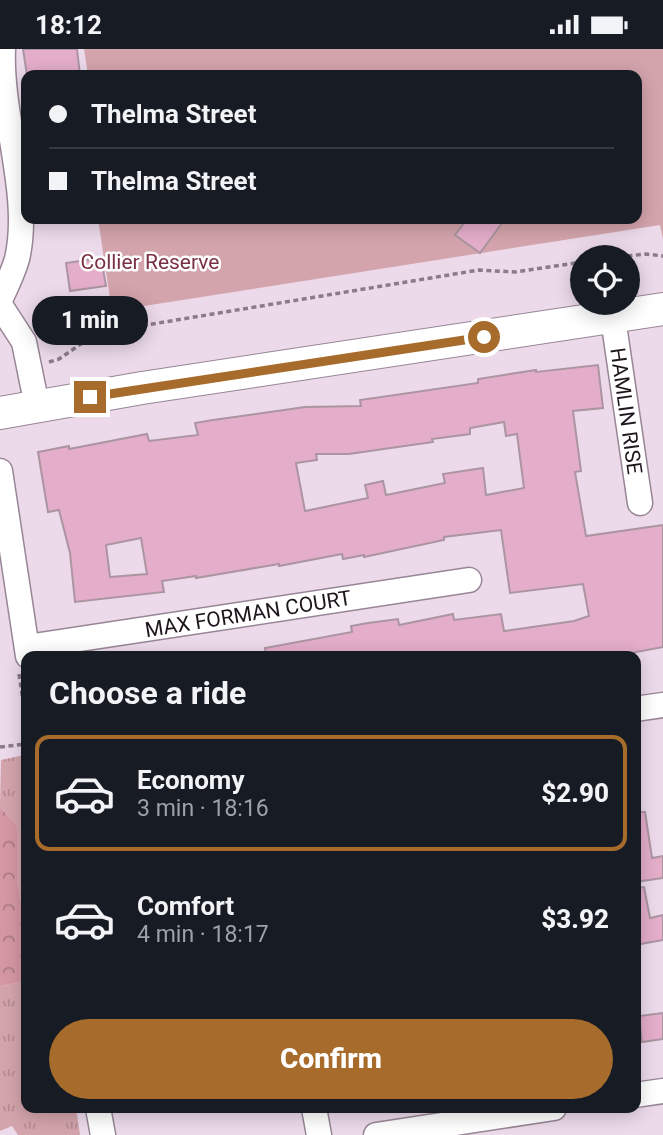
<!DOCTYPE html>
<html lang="en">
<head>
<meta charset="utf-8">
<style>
  :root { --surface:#171b24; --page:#242831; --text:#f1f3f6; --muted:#9ea1a6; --line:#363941; --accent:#a76c2c }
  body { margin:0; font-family:Roboto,sans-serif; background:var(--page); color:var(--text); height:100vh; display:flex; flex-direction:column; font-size:26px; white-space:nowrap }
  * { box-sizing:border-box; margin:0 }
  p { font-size:23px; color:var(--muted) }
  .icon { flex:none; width:38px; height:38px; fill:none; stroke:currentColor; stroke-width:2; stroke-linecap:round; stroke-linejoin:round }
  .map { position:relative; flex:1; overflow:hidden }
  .panel { position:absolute; left:21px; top:602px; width:620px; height:462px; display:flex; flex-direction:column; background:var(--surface); border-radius:14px; box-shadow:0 4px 18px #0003 }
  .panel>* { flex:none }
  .hud { position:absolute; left:21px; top:21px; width:621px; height:154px; border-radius:14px; box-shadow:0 4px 18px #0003; display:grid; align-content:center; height:154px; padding:0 28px; background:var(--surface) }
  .fabs { position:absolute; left:570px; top:196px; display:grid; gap:14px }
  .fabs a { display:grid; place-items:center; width:70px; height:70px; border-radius:50%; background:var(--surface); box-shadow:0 4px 18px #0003; font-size:35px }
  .end { position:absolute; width:32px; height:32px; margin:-16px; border:9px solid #a76c2c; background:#fff; box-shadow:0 0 0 4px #fff }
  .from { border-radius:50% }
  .bubble { position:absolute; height:49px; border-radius:24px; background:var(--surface); box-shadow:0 4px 18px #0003; font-size:23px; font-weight:800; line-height:49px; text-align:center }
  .hud b { display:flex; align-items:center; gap:24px; height:66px; font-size:26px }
  .hud b+b { border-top:2px solid var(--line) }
  .hud i { width:18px; height:18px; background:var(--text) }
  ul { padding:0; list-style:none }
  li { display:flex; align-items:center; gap:21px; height:116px; margin:0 14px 10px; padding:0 14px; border:4px solid transparent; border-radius:14px }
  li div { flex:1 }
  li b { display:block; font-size:26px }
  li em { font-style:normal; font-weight:800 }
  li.on { border-color:var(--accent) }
  li>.icon { width:63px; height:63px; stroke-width:1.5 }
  h2 { padding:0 28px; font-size:32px; line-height:84px }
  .primary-button { display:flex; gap:14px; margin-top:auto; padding:14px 28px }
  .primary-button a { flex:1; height:80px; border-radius:42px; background:var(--accent); color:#fff; font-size:28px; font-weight:800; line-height:80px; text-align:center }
  .status { display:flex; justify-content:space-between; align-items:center; height:49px; padding:0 35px; background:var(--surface); direction:ltr }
  .status svg { height:19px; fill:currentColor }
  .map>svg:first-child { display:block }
  .grass { fill:url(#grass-tufts) }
  .forest { fill:url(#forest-crowns) }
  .park { fill:#d4a4ac }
  .building { fill:#e4adc9; stroke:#ab95a0; stroke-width:2; fill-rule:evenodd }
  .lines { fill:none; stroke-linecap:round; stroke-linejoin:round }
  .minor-casing { stroke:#978696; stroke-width:27 }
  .major-casing { stroke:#978696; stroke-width:34 }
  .path { stroke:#897c88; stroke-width:3.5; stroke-dasharray:5 3.5; stroke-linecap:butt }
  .minor { stroke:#fff; stroke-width:24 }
  .major { stroke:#fff; stroke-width:32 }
  .route { stroke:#a76c2c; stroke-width:9 }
  .labels { text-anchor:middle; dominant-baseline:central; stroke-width:5; stroke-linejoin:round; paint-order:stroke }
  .park-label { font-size:21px; fill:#7a3043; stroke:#fff }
  .street-label { font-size:21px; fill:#1d161c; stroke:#fff }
</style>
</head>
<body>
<div class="status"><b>18:12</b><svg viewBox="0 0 49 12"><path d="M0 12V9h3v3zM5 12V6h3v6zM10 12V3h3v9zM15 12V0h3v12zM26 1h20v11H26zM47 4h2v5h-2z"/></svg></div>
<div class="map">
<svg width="663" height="1086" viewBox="0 0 663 1086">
  <defs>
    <pattern id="grass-tufts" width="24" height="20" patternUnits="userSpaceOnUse" patternTransform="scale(1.75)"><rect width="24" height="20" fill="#d4a4ac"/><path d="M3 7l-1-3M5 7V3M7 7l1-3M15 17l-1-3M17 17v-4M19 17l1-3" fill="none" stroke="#b68c93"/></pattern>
    <pattern id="forest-crowns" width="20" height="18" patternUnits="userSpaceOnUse" patternTransform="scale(1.75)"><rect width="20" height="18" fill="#d497a3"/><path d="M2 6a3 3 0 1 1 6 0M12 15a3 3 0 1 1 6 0" fill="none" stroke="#ab7a84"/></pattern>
  </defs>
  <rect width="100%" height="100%" fill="#ecdaeb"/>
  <g class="grass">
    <polygon points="24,706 26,720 26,874 17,832 17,777 0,758 1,711"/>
    <polygon points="26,932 26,1059 76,1059 80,1086 18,1086 12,1077 0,1082 0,937"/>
  </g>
  <polygon class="forest" points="0,758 17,777 17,832 26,874 26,932 0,937"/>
  <polygon class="park" points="84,0 663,0 663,190 660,176 112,262 98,170 637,170 637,26 88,26"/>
  <g class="building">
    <polygon points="23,0 77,0 80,26 27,26"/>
    <polygon points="467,170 505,170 480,204 455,186"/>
    <polygon points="101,209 106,237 70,242 66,214"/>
    <path d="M598 316 603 359 573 362 581 422 575 423 586 487 663 476V598L615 607H266L265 599 352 583 351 577 368 574 398 570 399 576 453 565 454 571 501 565 504 582 574 572 589 567 583 535 510 544 501 481 444 488V491L364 508V506L343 510 342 505 279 517V515L196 529V527L162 532 164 543 75 553 70 504 59 461 48 463 38 403 69 397V400L147 385 149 392 198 386 195 374 213 371 305 358 361 357 360 351 478 334V330L536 321V323ZM504 373 506 387 517 385 524 439 486 446 483 419 443 425 445 434 386 446 383 432 365 436 368 449 305 462 296 414 317 411 316 405H349L433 393 432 390 470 385V379ZM141 489 147 525 110 528 106 496Z"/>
    <polygon points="635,763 645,763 652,809 663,807 663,829 635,833"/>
    <polygon points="644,838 650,869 663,866 663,891 635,896 635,839"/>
    <polygon points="663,964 663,990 642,993 639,967"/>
  </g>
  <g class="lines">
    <g class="minor-casing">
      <g id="minor">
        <path d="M0 251C6 238 13 224 17 210 32 146 0 68 3 0"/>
        <polyline points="0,256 24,293 37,357"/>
        <polyline points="613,269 640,454"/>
        <polyline points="0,422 28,607"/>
        <polyline points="27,598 469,531"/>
        <polyline points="635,660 663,656"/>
        <polyline points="635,1046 663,1042"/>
        <polyline points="98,1059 103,1086"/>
        <polyline points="314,1059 319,1086"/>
        <polyline points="376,1086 554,1059"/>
      </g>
    </g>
    <g class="major-casing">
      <polyline id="major" points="0,364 142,339 663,260"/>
    </g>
    <g class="path">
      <polyline points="619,208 646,205 663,207"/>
      <polyline points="49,313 59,310 91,288 116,281 479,221 515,223 583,213"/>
      <polyline points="19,625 26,672"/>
      <polyline points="0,698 26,695"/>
    </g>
    <use href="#minor" class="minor"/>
    <use href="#major" class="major"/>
  </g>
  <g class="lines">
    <polyline class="route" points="90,348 484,288"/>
  </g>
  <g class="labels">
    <g class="park-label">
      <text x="150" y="213">Collier Reserve</text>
    </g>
    <g class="street-label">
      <text transform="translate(626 362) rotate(82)">HAMLIN RISE</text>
      <text transform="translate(248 565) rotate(-9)">MAX FORMAN COURT</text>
    </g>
  </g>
</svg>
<div class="fabs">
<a><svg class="icon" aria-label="locate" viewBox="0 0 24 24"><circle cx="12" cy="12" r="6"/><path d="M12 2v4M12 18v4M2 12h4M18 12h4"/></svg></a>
</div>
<i class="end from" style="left:484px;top:288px"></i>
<i class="end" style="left:90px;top:348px"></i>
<div class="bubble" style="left:32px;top:247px;width:116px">1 min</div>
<div class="hud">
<b><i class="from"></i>Thelma Street</b>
<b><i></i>Thelma Street</b>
</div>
<section class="panel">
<h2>Choose a ride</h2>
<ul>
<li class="on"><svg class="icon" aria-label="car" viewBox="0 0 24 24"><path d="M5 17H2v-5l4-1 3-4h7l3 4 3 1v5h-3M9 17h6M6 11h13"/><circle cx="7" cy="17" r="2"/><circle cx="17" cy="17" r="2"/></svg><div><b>Economy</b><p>3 min · 18:16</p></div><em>$2.90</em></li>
<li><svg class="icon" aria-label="car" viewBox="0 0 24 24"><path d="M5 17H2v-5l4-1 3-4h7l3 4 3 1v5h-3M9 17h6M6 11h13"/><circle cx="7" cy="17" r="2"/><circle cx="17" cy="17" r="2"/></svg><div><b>Comfort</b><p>4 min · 18:17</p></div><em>$3.92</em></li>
</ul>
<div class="primary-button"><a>Confirm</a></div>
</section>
</div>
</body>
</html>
